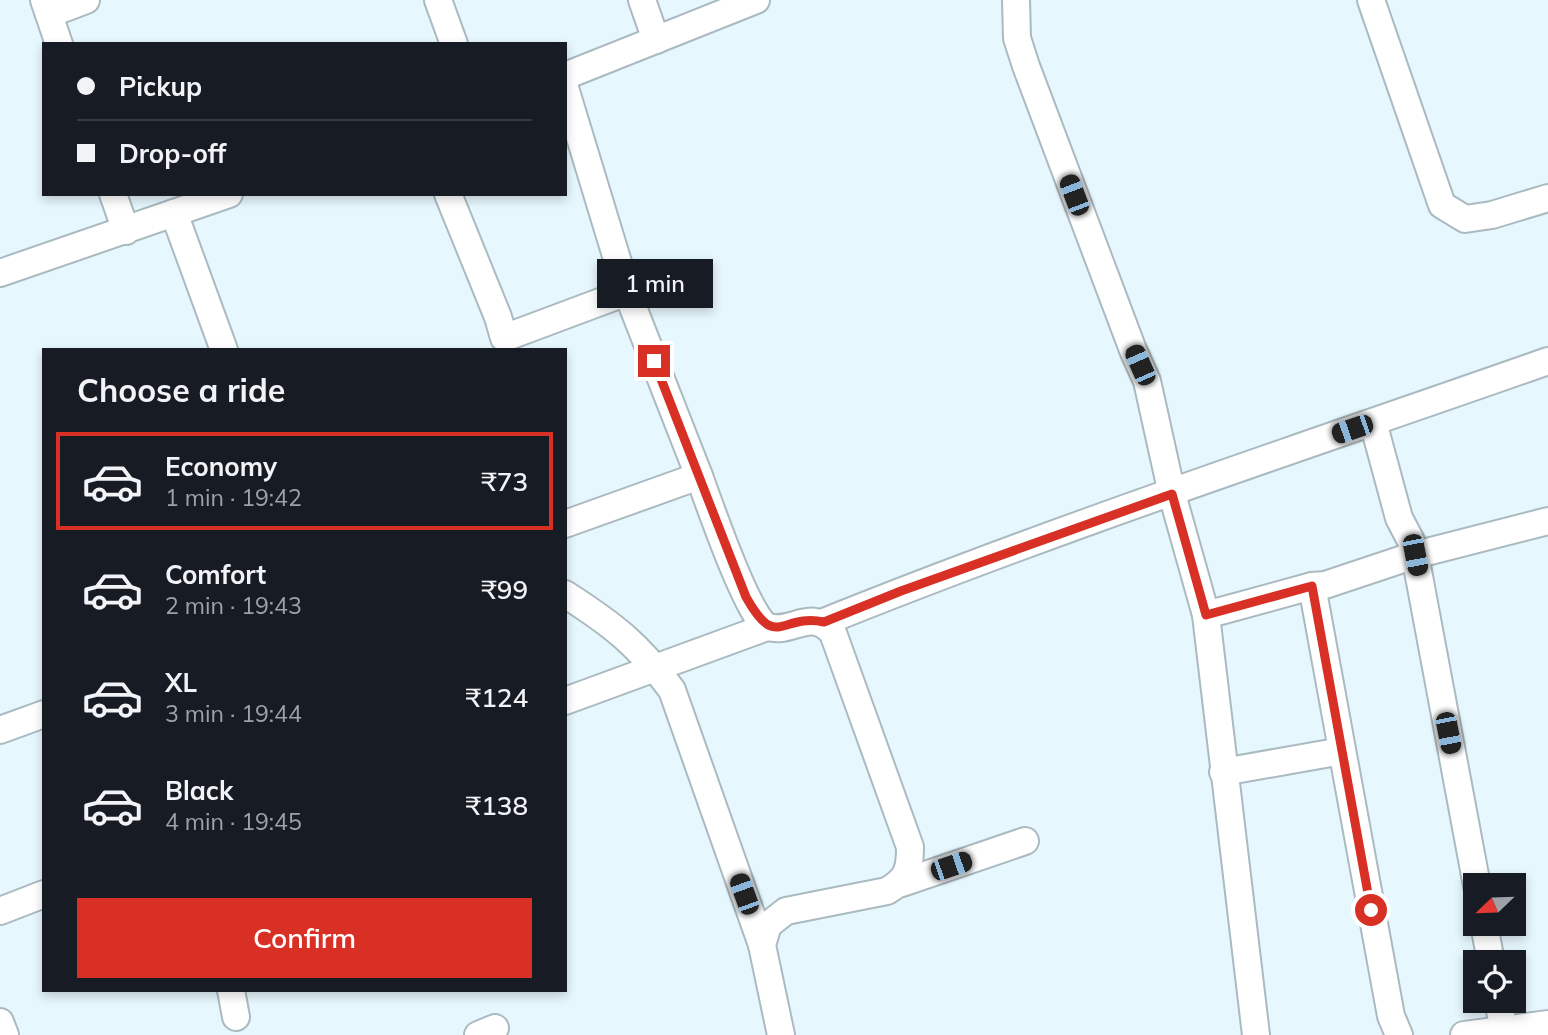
<!DOCTYPE html>
<html lang="en">
<head>
<meta charset="utf-8">
<style>
  :root { --surface:#171b24; --page:#242831; --text:#f1f3f6; --muted:#9ea1a6; --line:#363941; --accent:#d93025 }
  body { margin:0; font-family:Mulish,sans-serif; background:var(--page); color:var(--text); height:100vh; display:flex; flex-direction:column; font-size:26px; white-space:nowrap }
  * { box-sizing:border-box; margin:0 }
  p { font-size:23px; color:var(--muted) }
  .icon { flex:none; width:38px; height:38px; fill:none; stroke:currentColor; stroke-width:2; stroke-linecap:round; stroke-linejoin:round }
  .map { position:relative; flex:1; overflow:hidden }
  .panel { position:absolute; left:42px; top:348px; width:525px; height:644px; display:flex; flex-direction:column; background:var(--surface); border-radius:0px; box-shadow:0 4px 10px #0003 }
  .panel>* { flex:none }
  .guide { position:absolute; left:42px; top:42px; width:525px; height:154px; border-radius:0px; box-shadow:0 4px 10px #0003; display:grid; align-content:center; height:154px; padding:0 35px; background:var(--surface) }
  .needle { width:46px; rotate:247deg }
  .fabs { position:absolute; left:1463px; top:873px; display:grid; gap:14px }
  .fabs a { display:grid; place-items:center; width:63px; height:63px; border-radius:0px; background:var(--surface); box-shadow:0 4px 10px #0003; font-size:35px }
  .end { position:absolute; width:32px; height:32px; margin:-16px; border:9px solid #d93025; background:#fff; box-shadow:0 0 0 4px #fff }
  .from { border-radius:50% }
  .bubble { position:absolute; height:49px; border-radius:0px; background:var(--surface); box-shadow:0 4px 10px #0003; font-size:23px; font-weight:600; line-height:49px; text-align:center }
  .car { position:absolute; width:21px; height:42px; margin:-21px -10px; border-radius:9px; box-shadow:0 0 5px 2px #0007; background:linear-gradient(#222 24%,#8ab4d8 0 40%,#222 0 76%,#8ab4d8 0 86%,#222 0) }
  .guide b { display:flex; align-items:center; gap:24px; height:66px; font-size:26px }
  .guide b+b { border-top:2px solid var(--line) }
  .guide i { width:18px; height:18px; background:var(--text) }
  ul { padding:0; list-style:none }
  li { display:flex; align-items:center; gap:21px; height:98px; margin:0 14px 10px; padding:0 21px; border:4px solid transparent; border-radius:0px }
  li div { flex:1 }
  li b { display:block; font-size:26px }
  li em { font-style:normal; font-weight:600 }
  li.selected { border-color:var(--accent) }
  li>.icon { width:63px; height:63px; stroke-width:1.5 }
  h2 { padding:0 35px; font-size:32px; line-height:84px }
  .cta { display:flex; gap:14px; margin-top:auto; padding:14px 35px }
  .cta a { flex:1; height:80px; border-radius:0px; background:var(--accent); color:#fff; font-size:28px; font-weight:600; line-height:80px; text-align:center }
  .map>svg:first-child { display:block }
  .lines { fill:none; stroke-linecap:round; stroke-linejoin:round }
  .minor-casing { stroke:#aabac0; stroke-width:30 }
  .minor { stroke:#fff; stroke-width:26 }
  .route { stroke:#d93025; stroke-width:9 }
</style>
</head>
<body>
<div class="map">
<svg width="1548" height="1035" viewBox="0 0 1548 1035">
  <rect width="100%" height="100%" fill="#e7f7fe"/>
  <g class="lines">
    <g class="minor-casing">
      <g id="minor">
        <polyline points="44,0 59,44"/>
        <polyline points="438,0 454,44"/>
        <polyline points="642,0 656,40"/>
        <polyline points="1016,0 1017,38 1026,66 1133,350 1147,381 1172,494 1206,615"/>
        <polyline points="1371,0 1442,205 1465,219 1492,215 1548,198"/>
        <polyline points="49,14 86,0"/>
        <polyline points="565,76 756,0"/>
        <polyline points="565,88 627,292 699,476 565,524"/>
        <polyline points="113,194 126,231"/>
        <polyline points="448,194 498,317 504,338 627,292"/>
        <polyline points="174,213 224,350"/>
        <polyline points="0,273 229,194"/>
        <polyline points="1373,422 1399,518 1411,541 1415,555 1477,886"/>
        <path d="M699 476C708 500 749 621 768 627 794 634 810 607 833 633L910 847C910 869 908 879 887 891L786 911 768 925 762 945 781 1035"/>
        <path d="M565 594C613 625 638 644 672 690L762 945"/>
        <path d="M824 622C1062 526 1306 446 1548 361"/>
        <polyline points="565,701 767,627"/>
        <polyline points="0,730 44,714"/>
        <polyline points="1223,772 1342,751"/>
        <polyline points="902,883 1025,841"/>
        <polyline points="0,911 44,894"/>
        <polyline points="1484,924 1491,962"/>
        <polyline points="231,990 236,1017"/>
        <polyline points="1498,1001 1504,1030"/>
        <polyline points="0,1022 5,1035"/>
        <polyline points="478,1035 495,1028"/>
        <polyline points="1256,1035 1206,615 1312,586"/>
        <polyline points="1399,1035 1391,1016 1312,586 1325,585 1415,555 1548,521"/>
        <polyline points="1464,1035 1548,1024"/>
      </g>
    </g>
    <use href="#minor" class="minor"/>
  </g>
  <g class="lines">
    <path class="route" d="M654 361 746 597C777 652 780 613 824 622L901 591 1172 494 1206 615 1312 586 1371 910"/>
  </g>
</svg>
<div class="fabs">
<a><svg class="needle" viewBox="-14 -14 28 28"><path d="M0-13l5 13h-10z" fill="#e53935"/><path d="M0 13l5-13h-10z" fill="#9ea1a6"/></svg></a>
<a><svg class="icon" aria-label="locate" viewBox="0 0 24 24"><circle cx="12" cy="12" r="6"/><path d="M12 2v4M12 18v4M2 12h4M18 12h4"/></svg></a>
</div>
<i class="end from" style="left:1371px;top:910px"></i>
<i class="end" style="left:654px;top:361px"></i>
<div class="bubble" style="left:597px;top:259px;width:116px">1 min</div>
<i class="car" style="left:1074px;top:195px;rotate:339deg"></i>
<i class="car" style="left:1140px;top:365px;rotate:336deg"></i>
<i class="car" style="left:1352px;top:429px;rotate:251deg"></i>
<i class="car" style="left:1415px;top:555px;rotate:169deg"></i>
<i class="car" style="left:1448px;top:733px;rotate:169deg"></i>
<i class="car" style="left:951px;top:866px;rotate:71deg"></i>
<i class="car" style="left:744px;top:894px;rotate:340deg"></i>
<div class="guide">
<b><i class="from"></i>Pickup</b>
<b><i></i>Drop-off</b>
</div>
<section class="panel">
<h2>Choose a ride</h2>
<ul>
<li class="selected"><svg class="icon" aria-label="car" viewBox="0 0 24 24"><path d="M5 17H2v-5l4-1 3-4h7l3 4 3 1v5h-3M9 17h6M6 11h13"/><circle cx="7" cy="17" r="2"/><circle cx="17" cy="17" r="2"/></svg><div><b>Economy</b><p>1 min · 19:42</p></div><em>₹73</em></li>
<li><svg class="icon" aria-label="car" viewBox="0 0 24 24"><path d="M5 17H2v-5l4-1 3-4h7l3 4 3 1v5h-3M9 17h6M6 11h13"/><circle cx="7" cy="17" r="2"/><circle cx="17" cy="17" r="2"/></svg><div><b>Comfort</b><p>2 min · 19:43</p></div><em>₹99</em></li>
<li><svg class="icon" aria-label="car" viewBox="0 0 24 24"><path d="M5 17H2v-5l4-1 3-4h7l3 4 3 1v5h-3M9 17h6M6 11h13"/><circle cx="7" cy="17" r="2"/><circle cx="17" cy="17" r="2"/></svg><div><b>XL</b><p>3 min · 19:44</p></div><em>₹124</em></li>
<li><svg class="icon" aria-label="car" viewBox="0 0 24 24"><path d="M5 17H2v-5l4-1 3-4h7l3 4 3 1v5h-3M9 17h6M6 11h13"/><circle cx="7" cy="17" r="2"/><circle cx="17" cy="17" r="2"/></svg><div><b>Black</b><p>4 min · 19:45</p></div><em>₹138</em></li>
</ul>
<div class="cta"><a>Confirm</a></div>
</section>
</div>
</body>
</html>
